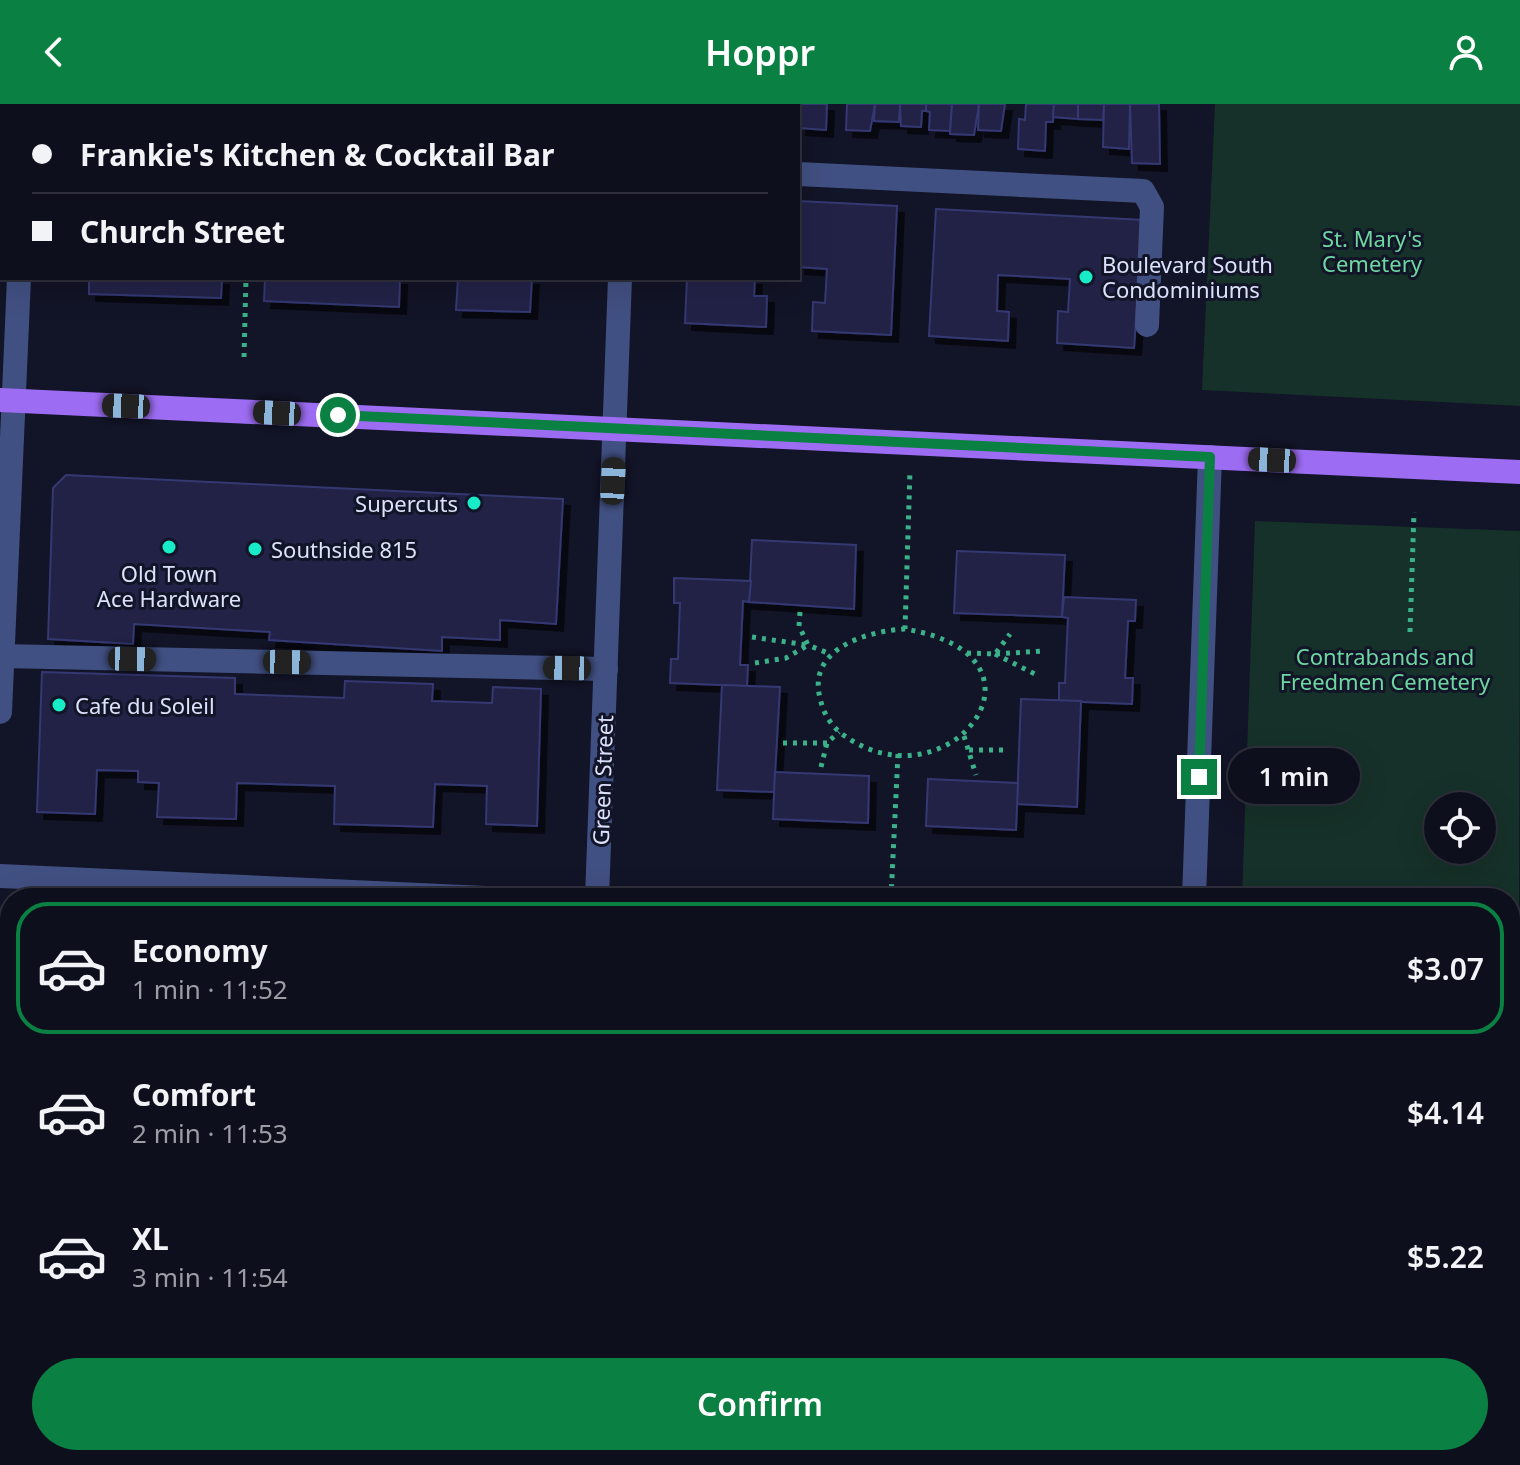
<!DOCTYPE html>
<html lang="en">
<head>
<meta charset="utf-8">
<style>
  :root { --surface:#0e0f1d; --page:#171826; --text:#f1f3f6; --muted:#9b9ca4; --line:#2e2f3b; --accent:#0b8043 }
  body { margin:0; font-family:"Noto Sans",sans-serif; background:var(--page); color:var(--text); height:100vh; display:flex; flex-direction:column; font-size:30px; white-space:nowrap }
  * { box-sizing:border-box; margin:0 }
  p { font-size:26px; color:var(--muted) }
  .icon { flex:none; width:44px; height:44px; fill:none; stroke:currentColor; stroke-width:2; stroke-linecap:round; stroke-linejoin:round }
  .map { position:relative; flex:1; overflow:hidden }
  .drawer { position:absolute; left:0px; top:784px; width:1520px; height:578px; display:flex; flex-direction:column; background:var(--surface); border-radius:32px 32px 0 0; box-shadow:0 8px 32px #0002,0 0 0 2px var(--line) }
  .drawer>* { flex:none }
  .banner { position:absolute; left:0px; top:0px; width:800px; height:176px; box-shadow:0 8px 32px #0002,0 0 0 2px var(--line); display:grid; align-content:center; height:176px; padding:0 32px; background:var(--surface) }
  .controls { position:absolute; left:1424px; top:688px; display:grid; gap:16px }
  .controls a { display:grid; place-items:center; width:72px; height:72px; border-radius:50%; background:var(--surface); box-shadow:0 8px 32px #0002,0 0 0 2px var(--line); font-size:40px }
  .end { position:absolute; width:36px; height:36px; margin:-18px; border:10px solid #0b8043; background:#fff; box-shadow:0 0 0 4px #fff }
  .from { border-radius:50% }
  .bubble { position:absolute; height:56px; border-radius:28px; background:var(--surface); box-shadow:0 8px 32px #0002,0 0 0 2px var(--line); font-size:26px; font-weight:600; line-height:56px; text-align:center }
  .car { position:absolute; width:24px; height:48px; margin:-24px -12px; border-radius:10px; box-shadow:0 0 6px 2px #0007; background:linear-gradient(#222 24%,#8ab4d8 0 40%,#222 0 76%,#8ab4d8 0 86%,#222 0) }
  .banner b { display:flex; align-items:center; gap:28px; height:76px; font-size:30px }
  .banner b+b { border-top:2px solid var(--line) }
  .banner i { width:20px; height:20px; background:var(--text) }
  ul { padding:14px 0 0; list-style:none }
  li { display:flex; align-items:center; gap:24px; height:132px; margin:0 16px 12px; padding:0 16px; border:4px solid transparent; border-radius:32px }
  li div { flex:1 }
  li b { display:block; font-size:30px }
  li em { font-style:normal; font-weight:600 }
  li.current { border-color:var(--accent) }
  li>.icon { width:72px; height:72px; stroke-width:1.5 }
  .button { display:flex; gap:16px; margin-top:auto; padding:16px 32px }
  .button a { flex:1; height:92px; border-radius:48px; background:var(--accent); color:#fff; font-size:32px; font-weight:600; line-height:92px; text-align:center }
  header { display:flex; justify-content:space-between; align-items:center; height:104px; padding:0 32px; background:var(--accent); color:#fff; font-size:36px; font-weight:600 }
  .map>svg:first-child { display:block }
  .green { fill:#163129; fill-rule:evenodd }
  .building { fill:#202247; stroke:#343871; stroke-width:2; filter:url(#shadow) }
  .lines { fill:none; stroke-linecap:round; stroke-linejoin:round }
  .path { stroke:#3bb18a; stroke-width:5; stroke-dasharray:4 6; stroke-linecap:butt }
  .minor { stroke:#415082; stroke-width:24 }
  .major { stroke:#9c6cf2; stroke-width:24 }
  .highway { stroke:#f261cd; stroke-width:24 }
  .route { stroke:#0b8043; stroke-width:10 }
  .poi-dot { fill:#18ebc8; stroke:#121427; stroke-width:3 }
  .labels { text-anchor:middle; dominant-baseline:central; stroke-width:6; stroke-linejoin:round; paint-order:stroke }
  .park-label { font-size:22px; fill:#6dd7a0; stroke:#121427 }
  .poi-label { font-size:22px; fill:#dce1fc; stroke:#121427; text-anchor:start }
  .street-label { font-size:22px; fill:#dce1fc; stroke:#121427 }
</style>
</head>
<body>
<header><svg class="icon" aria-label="back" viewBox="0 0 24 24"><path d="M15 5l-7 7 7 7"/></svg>Hoppr<svg class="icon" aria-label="person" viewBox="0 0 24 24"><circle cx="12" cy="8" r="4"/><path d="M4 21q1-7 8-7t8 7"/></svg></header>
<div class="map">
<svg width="1520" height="1361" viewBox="0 0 1520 1361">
  <defs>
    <filter id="shadow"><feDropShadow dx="7" dy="7" stdDeviation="0" flood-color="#0009"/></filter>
  </defs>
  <rect width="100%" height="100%" fill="#121427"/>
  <g class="green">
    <polygon points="1215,0 1520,0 1520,302 1202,286"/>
    <path d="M1255 417 1520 427 1519 860 1510 859V794H1242ZM1482 702V746H1438V702Z"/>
    <polygon points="1520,918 1520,1089 1510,1108 1510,941"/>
    <rect x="1199" y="1352" width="304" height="9"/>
  </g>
  <g class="building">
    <polygon points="800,0 827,0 826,26 799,24"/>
    <polygon points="847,0 875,0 870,27 846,26"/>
    <polygon points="875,0 900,0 899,18 874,17"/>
    <polygon points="900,0 926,0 926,7 922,7 921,23 901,22"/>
    <polygon points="926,0 952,0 950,27 929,26 930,8 926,7"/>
    <polygon points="952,0 979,0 974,31 950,30"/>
    <polygon points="979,0 1005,0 1001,27 978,26"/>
    <polygon points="1026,0 1054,0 1053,18 1046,18 1045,47 1018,45 1019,15 1025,16"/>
    <polygon points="1054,0 1078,0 1078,15 1053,13"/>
    <polygon points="1078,0 1104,0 1103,16 1078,15"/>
    <polygon points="1104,0 1130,0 1129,45 1103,43"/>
    <polygon points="1130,0 1159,0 1160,60 1132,59"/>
    <polygon points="798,97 897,102 891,231 812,227 813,198 825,199 827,165 798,163"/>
    <polygon points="936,105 1143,116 1134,244 1057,239 1058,207 1068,208 1070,175 998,171 997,207 1009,208 1008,237 929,232"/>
    <polygon points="89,174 222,174 221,194 89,190"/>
    <polygon points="265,174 400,174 399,203 264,197"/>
    <polygon points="458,174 532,174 530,208 456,206"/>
    <polygon points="687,174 755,174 754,192 767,192 766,223 685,219"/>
    <polygon points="66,371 563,395 556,520 500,516 500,536 442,533 442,547 269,536 270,528 134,520 133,540 48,535 53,384"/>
    <polygon points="752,436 856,441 854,505 749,498"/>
    <polygon points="957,447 1065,451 1062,513 954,509"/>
    <polygon points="674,474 751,477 749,498 743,497 740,561 748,561 747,582 670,579 671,555 678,555 680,499 674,499"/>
    <polygon points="1064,493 1136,496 1135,517 1128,517 1125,574 1133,574 1132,600 1059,597 1059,579 1065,579 1068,514 1062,513"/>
    <polygon points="42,568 235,574 235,590 344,594 345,577 433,580 432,597 492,599 493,583 541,585 537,722 486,720 487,682 435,680 433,723 334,720 335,682 237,679 236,715 157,713 159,679 138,678 138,667 97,666 95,710 37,708"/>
    <polygon points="722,581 780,583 774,688 717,686"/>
    <polygon points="1021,595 1081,597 1077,703 1017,700"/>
    <polygon points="775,668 869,672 868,719 773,715"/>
    <polygon points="928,675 1018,679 1016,726 926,722"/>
    <polygon points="51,1352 94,1352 94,1361 50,1361"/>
    <polygon points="155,1352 386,1352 385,1361 211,1361 155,1355"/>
    <polygon points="437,1352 488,1352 488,1361 450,1361 437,1358"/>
    <rect x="657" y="1352" width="52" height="9"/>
    <rect x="758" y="1352" width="231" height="9"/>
  </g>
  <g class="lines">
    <g class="path">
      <polyline points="255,2 255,0"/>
      <polyline points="244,253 246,174"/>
      <polyline points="800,508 799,522 808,541 830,550"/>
      <path d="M905 525C868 527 807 544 820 594 823 608 830 621 842 630 947 708 1069 552 905 525L910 366"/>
      <polyline points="1410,528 1414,408"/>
      <polyline points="752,533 807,541"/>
      <polyline points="967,549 995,550 1010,530"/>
      <polyline points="995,550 1039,572"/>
      <polyline points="996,550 1042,547"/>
      <polyline points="755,559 786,554 808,541"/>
      <polyline points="964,632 976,671"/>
      <polyline points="783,639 827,639"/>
      <polyline points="969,646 1003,646"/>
      <polyline points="821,663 827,639 839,628"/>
      <polyline points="891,794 898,650"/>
    </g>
    <g class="minor">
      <polyline points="26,2 26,0"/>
      <polyline points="627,2 627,0"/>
      <polyline points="798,70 1143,87 1152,103 1147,221"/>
      <polyline points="2,552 606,565"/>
      <polyline points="0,608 19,174"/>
      <polyline points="0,772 485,794"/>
      <polyline points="597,794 620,174"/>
      <polyline points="1194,794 1210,353"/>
      <polyline points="0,1220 10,1221"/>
      <polyline points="138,1361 139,1352"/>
      <polyline points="402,1361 403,1352"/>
      <polyline points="576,1361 576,1352"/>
      <polyline points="738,1361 738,1352"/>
      <polyline points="1009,1361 1009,1352"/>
      <polyline points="1173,1361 1173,1352"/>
    </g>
    <polyline class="major" points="0,296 1520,368"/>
    <polyline class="highway" points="1510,1184 1520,1166"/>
  </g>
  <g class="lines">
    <polyline class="route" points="338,311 1210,353 1199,673"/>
  </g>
  <g class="poi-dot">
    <circle cx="1086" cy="173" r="8"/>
    <circle cx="474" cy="399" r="8"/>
    <circle cx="169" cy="443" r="8"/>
    <circle cx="255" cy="445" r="8"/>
    <circle cx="59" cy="601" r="8"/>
  </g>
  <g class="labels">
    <g class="park-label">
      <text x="1372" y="134">St. Mary's<tspan x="1372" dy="25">Cemetery</tspan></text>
      <text x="1385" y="552">Contrabands and<tspan x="1385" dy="25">Freedmen Cemetery</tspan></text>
    </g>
    <g class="poi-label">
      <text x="1102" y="160">Boulevard South<tspan x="1102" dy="25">Condominiums</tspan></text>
      <text x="458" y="399" text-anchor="end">Supercuts</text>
      <text x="271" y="445">Southside 815</text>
      <text x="169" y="469" text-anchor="middle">Old Town<tspan x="169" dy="25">Ace Hardware</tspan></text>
      <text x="75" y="601">Cafe du Soleil</text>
    </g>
    <g class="street-label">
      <text transform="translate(602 676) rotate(-88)">Green Street</text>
    </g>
  </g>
</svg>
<div class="controls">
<a><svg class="icon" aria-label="locate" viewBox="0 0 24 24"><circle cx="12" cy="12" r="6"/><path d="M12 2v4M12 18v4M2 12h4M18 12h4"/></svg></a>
</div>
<i class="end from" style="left:338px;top:311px"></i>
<i class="end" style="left:1199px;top:673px"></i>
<div class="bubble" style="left:1228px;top:644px;width:132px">1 min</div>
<i class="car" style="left:126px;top:302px;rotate:272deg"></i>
<i class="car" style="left:277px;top:309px;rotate:273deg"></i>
<i class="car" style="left:1272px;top:356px;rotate:273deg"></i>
<i class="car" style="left:613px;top:377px;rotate:3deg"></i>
<i class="car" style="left:132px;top:555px;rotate:91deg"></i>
<i class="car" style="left:287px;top:558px;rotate:91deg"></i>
<i class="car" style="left:567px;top:564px;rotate:271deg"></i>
<div class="banner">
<b><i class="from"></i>Frankie's Kitchen &amp; Cocktail Bar</b>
<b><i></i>Church Street</b>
</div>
<section class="drawer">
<ul>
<li class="current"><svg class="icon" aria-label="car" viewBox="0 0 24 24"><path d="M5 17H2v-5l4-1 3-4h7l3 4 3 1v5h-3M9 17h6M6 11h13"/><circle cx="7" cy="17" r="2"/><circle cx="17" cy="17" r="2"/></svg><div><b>Economy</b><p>1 min · 11:52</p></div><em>$3.07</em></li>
<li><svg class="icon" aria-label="car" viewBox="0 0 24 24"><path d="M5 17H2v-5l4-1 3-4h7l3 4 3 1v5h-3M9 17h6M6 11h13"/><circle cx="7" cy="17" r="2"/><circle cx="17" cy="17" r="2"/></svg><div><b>Comfort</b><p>2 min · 11:53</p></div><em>$4.14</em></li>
<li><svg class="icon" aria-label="car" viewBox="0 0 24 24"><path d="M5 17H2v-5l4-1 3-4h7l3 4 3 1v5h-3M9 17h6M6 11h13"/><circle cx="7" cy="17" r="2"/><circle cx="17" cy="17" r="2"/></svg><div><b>XL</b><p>3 min · 11:54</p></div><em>$5.22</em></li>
</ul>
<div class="button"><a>Confirm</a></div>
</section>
</div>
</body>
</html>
